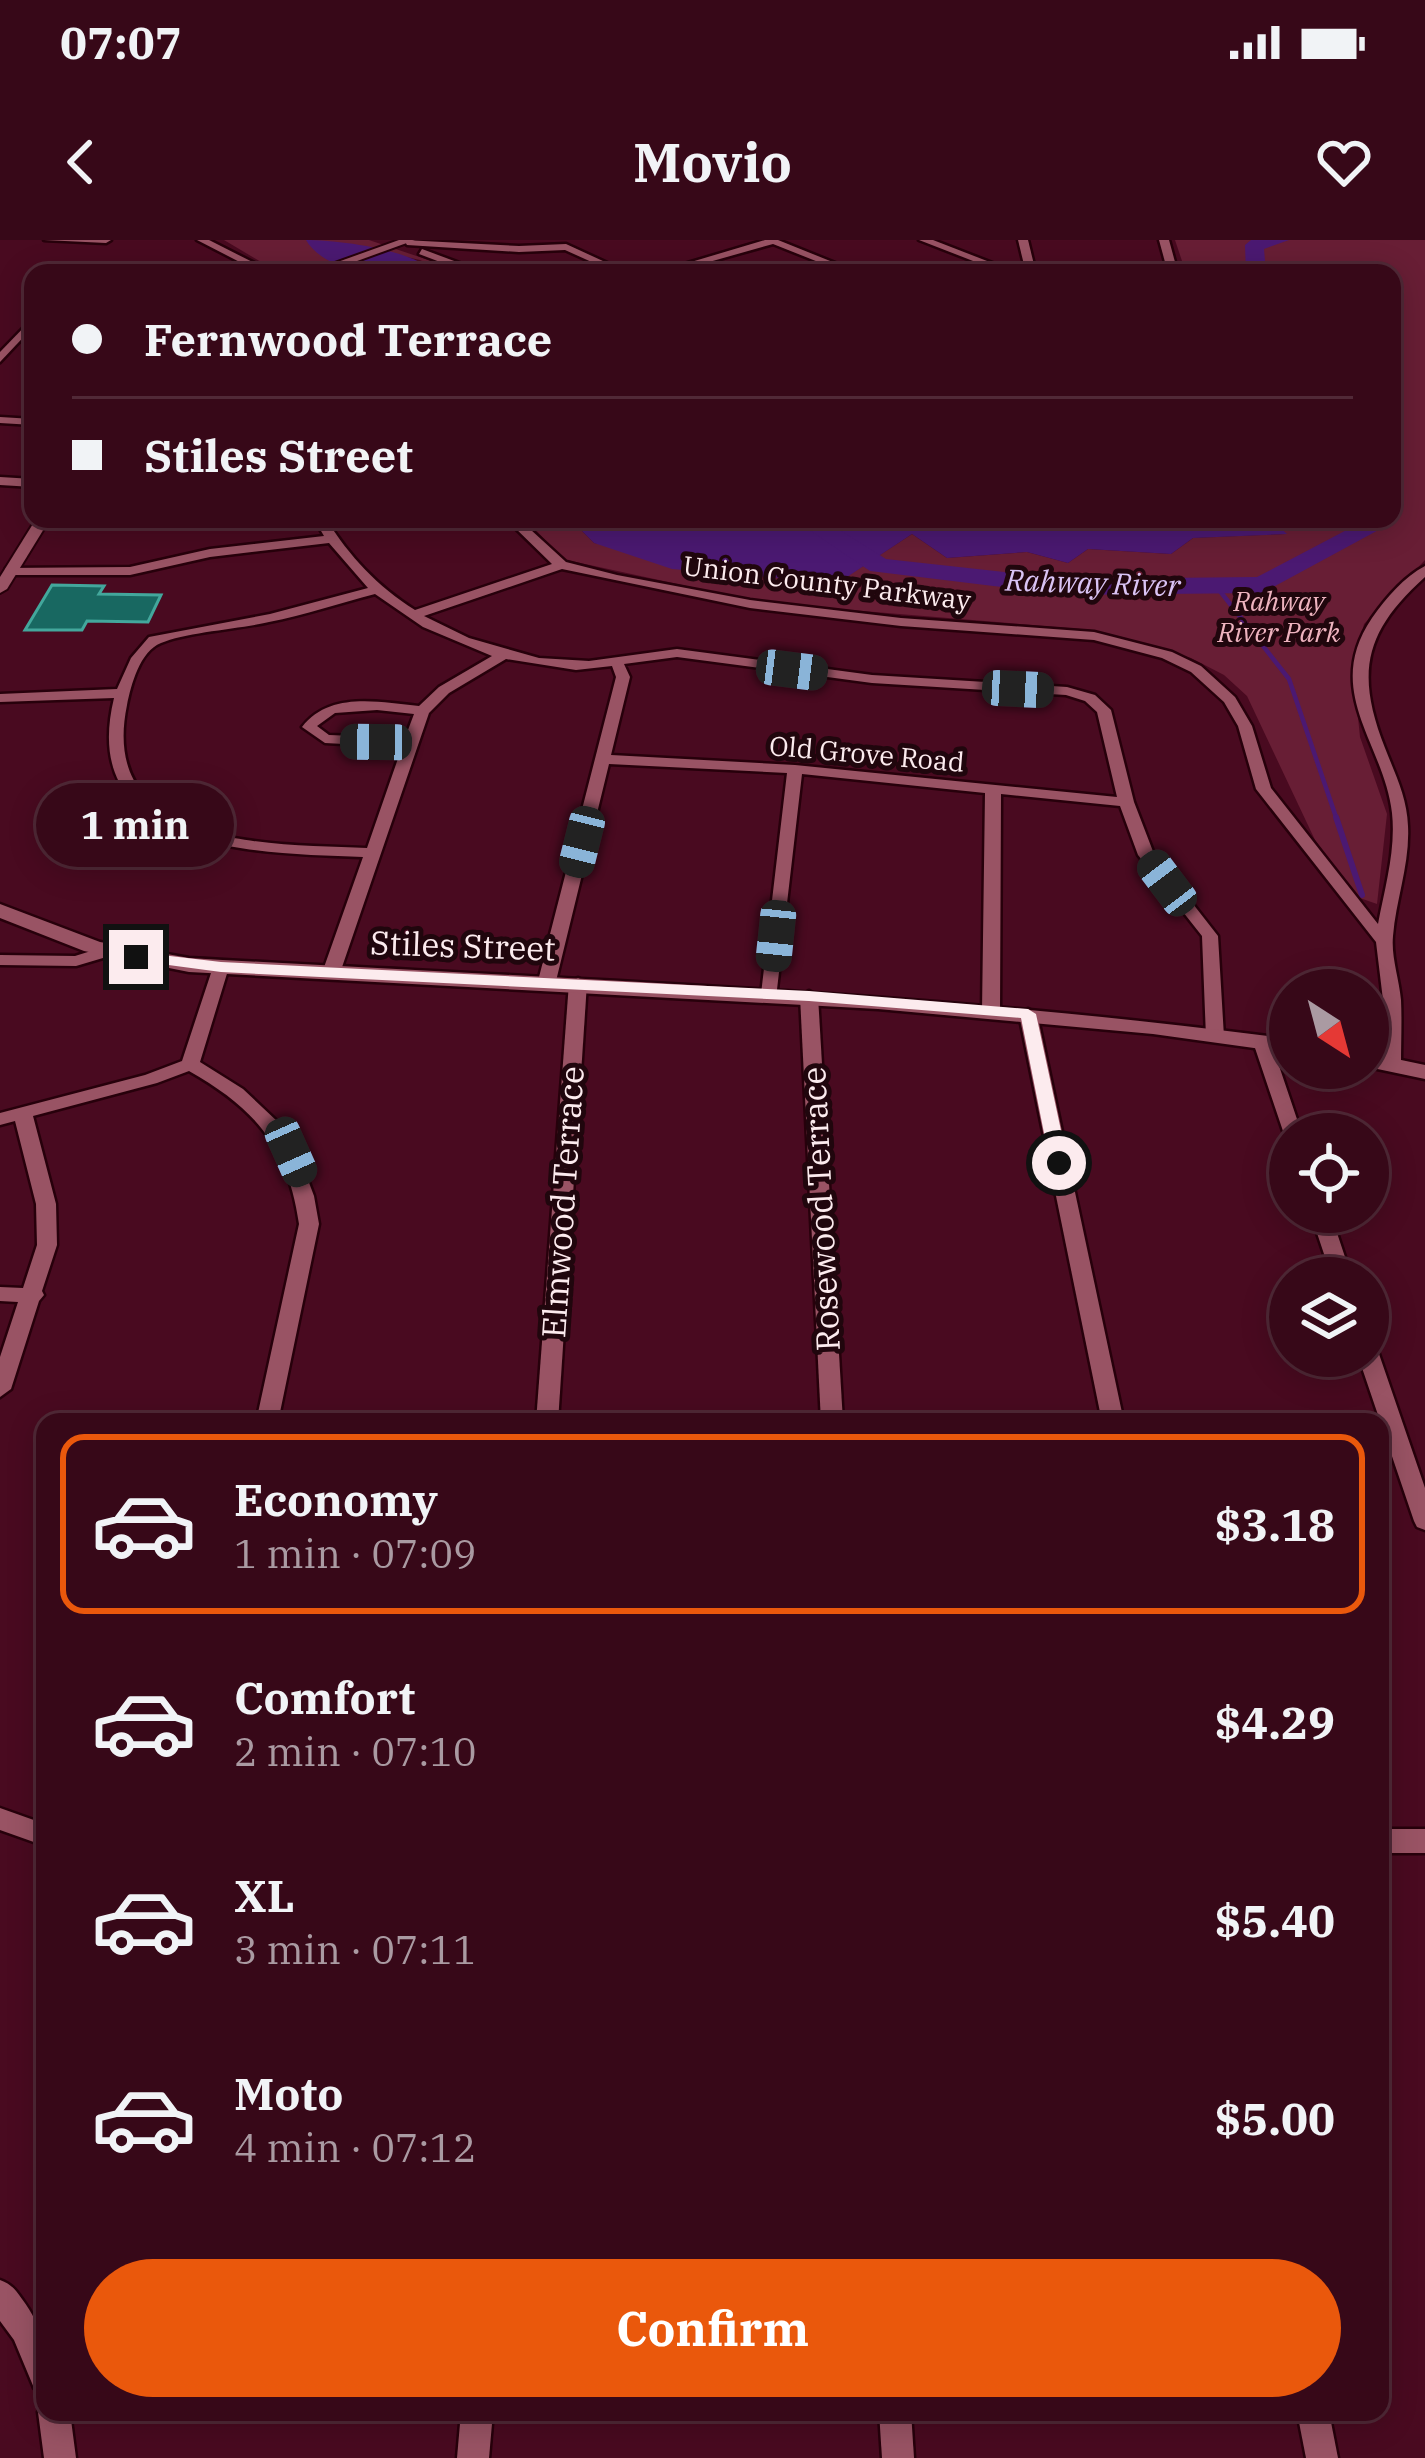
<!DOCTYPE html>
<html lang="en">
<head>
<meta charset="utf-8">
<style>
  :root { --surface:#370818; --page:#3e1121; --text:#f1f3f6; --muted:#aa9aa2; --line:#512937; --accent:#ea580c }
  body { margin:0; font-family:"IBM Plex Serif",serif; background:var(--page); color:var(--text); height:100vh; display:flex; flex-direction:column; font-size:45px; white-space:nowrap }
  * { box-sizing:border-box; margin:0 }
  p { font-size:39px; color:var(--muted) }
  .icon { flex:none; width:66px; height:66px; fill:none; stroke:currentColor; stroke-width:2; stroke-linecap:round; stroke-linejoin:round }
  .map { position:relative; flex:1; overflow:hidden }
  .details { position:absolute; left:36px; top:1173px; width:1353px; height:1008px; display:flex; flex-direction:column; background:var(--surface); border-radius:24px; box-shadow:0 6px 30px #0003,0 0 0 3px var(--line) }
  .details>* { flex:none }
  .guide { position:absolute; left:24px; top:24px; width:1377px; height:264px; border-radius:24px; box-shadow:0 6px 30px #0003,0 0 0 3px var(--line); display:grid; align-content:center; height:264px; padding:0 48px; background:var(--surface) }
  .needle { width:78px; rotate:144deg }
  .tools { position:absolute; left:1269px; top:729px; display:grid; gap:24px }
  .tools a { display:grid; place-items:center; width:120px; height:120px; border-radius:50%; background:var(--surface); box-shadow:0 6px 30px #0003,0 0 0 3px var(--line); font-size:60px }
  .end { position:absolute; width:54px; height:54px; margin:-27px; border:15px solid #fcebee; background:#111; box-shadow:0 0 0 6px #111 }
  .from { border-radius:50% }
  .bubble { position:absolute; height:84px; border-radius:42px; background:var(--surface); box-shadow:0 6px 30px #0003,0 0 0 3px var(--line); font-size:39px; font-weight:700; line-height:84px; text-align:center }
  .car { position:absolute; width:36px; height:72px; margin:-36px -18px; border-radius:15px; box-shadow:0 0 9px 3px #0007; background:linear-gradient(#222 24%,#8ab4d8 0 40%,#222 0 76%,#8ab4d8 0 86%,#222 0) }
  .guide b { display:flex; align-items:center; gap:42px; height:114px; font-size:45px }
  .guide b+b { border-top:3px solid var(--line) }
  .guide i { width:30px; height:30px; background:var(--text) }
  ul { padding:21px 0 0; list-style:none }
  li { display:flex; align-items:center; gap:36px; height:180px; margin:0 24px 18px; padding:0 24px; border:6px solid transparent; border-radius:24px }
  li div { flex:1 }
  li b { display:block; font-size:45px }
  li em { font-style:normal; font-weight:700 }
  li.current { border-color:var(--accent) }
  li>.icon { width:108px; height:108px; stroke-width:1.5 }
  .button { display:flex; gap:24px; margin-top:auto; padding:24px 48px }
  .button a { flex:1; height:138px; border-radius:72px; background:var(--accent); color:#fff; font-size:48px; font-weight:700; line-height:138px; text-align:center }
  .status { display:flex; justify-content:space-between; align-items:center; height:84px; padding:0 60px; background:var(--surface); direction:ltr }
  .status svg { height:33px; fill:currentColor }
  header { display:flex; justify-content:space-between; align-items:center; height:156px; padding:0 48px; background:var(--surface); font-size:54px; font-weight:700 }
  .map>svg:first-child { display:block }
  .green { fill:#681e35 }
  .water { fill:#4b1972 }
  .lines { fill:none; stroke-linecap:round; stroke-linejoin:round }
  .stream-far1 { stroke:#4b1972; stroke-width:4.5 }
  .stream { stroke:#4b1972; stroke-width:6 }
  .river { fill:#4b1972; fill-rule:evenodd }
  .building { fill:#186861; stroke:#43a79c; stroke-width:3 }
  .minor-casing { stroke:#27000b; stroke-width:5 }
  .tertiary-casing { stroke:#27000b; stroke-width:4 }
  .secondary-casing { stroke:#27000b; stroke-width:5 }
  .minor { fill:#995364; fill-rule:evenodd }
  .tertiary { fill:#995364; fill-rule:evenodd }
  .secondary { fill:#995364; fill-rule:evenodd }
  .route { fill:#fcebee }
  .labels { text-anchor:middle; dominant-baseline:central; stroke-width:10; stroke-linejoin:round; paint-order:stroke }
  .far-street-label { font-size:27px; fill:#fcebee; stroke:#20060d }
  .far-park-label { font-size:27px; font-style:italic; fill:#eeb3bf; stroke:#20060d }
  .far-water-label { font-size:30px; font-style:italic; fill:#d9c3f4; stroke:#20060d }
  .street-label { font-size:33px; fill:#fcebee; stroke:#20060d }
</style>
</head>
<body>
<div class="status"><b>07:07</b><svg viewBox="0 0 49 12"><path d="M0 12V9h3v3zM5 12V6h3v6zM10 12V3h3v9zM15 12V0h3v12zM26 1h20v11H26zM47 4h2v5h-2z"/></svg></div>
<header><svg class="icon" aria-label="back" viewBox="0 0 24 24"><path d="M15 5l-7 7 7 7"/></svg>Movio<svg class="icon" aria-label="heart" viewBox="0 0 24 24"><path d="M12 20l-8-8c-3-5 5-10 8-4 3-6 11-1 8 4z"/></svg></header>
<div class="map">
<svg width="1425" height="2218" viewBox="0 0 1425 2218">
  <rect width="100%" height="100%" fill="#490a20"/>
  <g class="green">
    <polygon points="224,0 369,0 467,33 448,33 420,20 374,10 293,33 266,25"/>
    <polygon points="1175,0 1425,0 1425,320 1364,384 1353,428 1360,497 1387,574 1377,664 1354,656 1315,600 1247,456 1224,435 1191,418 1093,390 765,363 562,319 526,279 570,279 594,303 837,343 912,294 947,318 1027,312 1068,323 1088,309 1171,314 1193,298 1285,294 1271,279 1392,279 1392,33 1186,33"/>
  </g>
  <g class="water">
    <path d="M306 0C338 0 408 9 432 30 401 43 325 34 306 0Z"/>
    <polygon points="570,279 1271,279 1287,294 1193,298 1171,314 1088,309 1068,323 1027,312 947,318 912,294 838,343 672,329 594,303"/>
  </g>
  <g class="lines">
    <polyline class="stream-far1" points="1216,346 1289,439 1337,580"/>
    <polyline class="stream" points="1336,577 1362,655"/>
    <g class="river">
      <polygon points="1251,0 1289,0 1264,9 1266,33 1246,33 1245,5"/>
      <polygon points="793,279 822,279 886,319 1067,339 1257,337 1358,284 1355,279 1379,279 1384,287 1262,353 1067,355 870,331"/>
    </g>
  </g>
  <polygon class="building" points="52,345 104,346 99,354 161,355 148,382 87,381 82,390 25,390"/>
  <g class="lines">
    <g class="minor-casing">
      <g id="minor">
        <polygon points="44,0 111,0 106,3"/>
        <polygon points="197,0 209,0 274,33 261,33"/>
        <polygon points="404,0 519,6 566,4 629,33 616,33 565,10 519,12 407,5"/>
        <polygon points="765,0 778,0 860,33 846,33 773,4 670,33 654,33"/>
        <polygon points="919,0 933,0 1018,33 1004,33"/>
        <polygon points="1018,0 1028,0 1036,33 1026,33"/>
        <polygon points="1159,0 1169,0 1178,33 1168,33"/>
        <polygon points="422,9 481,31 483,33 469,33 419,14"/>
        <polygon points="33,78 33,87 0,122 0,112"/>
        <polygon points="0,177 33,179 33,185 0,183"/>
        <polygon points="0,237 33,239 33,247 0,245"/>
        <path d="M314 279H326C350 317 377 346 415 370L552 324 506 279H519L566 322 617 335 750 360 901 378 1094 392 1172 412 1201 426 1235 457 1252 486 1271 548 1378 684C1385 647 1396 610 1392 573 1384 503 1322 452 1372 378 1386 358 1404 337 1425 326V337C1365 391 1355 432 1385 508 1395 534 1407 557 1408 586 1410 624 1396 659 1393 696 1391 717 1399 738 1401 760 1402 781 1401 803 1401 824L1392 829 1383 824V760L1376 702 1256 549 1238 486 1224 462 1191 432 1162 418 1094 400 901 386 750 368 562 329 424 376 469 398 539 418 589 421 677 409 872 435 1067 447 1095 455 1111 470 1134 562 1154 614 1218 696 1224 797 1215 802 1206 797 1202 696 1138 615 1120 566 1001 554 1000 771 991 776 982 771 985 553 802 534 776 758H764L761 754 787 533 609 524 556 741 547 746 541 745 538 741 616 437 612 426 576 430 506 419 449 453 429 473 340 733 337 737H325L322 733 363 617C260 613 76 614 114 458L0 462V454L117 449 131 418 149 397 270 374 368 348 329 303 210 317 130 335H11L5 331 6 328 130 327 210 309 324 296ZM375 354 423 387 492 416 439 447 419 466C378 462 330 451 302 487L325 503 402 507 367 608C272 604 97 610 127 465 131 445 140 411 161 403 186 392 240 389 269 382 305 375 340 363 375 354ZM677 417 872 443 1066 455 1085 461 1097 472 1117 557 795 525 611 515 630 437 624 424ZM377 470 414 474 405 498 329 495 317 486 335 473Z"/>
        <polygon points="107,706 113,707 113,715 76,726 0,725 0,715 75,716"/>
        <path d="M221 722 229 727 200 822 243 849 279 883 296 908 314 956 319 984 278 1182H256L299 984C288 907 256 869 189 831L157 843 33 876 56 964 57 1005 42 1051 44 1055 39 1061 11 1149 0 1157V1117L18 1062 0 1061V1047L23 1048 37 1005 36 964 15 881 0 885V873L145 835 182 821 213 727Z"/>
        <polygon points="578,738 587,743 558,1182 536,1182 569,743"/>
        <polygon points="809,751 818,756 843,1182 821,1182 800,756"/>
        <polygon points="1028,769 1037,774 1124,1182 1102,1182 1019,774"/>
        <polygon points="1262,797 1271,802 1302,894 1290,894 1290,899 1284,894 1253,802"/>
        <polygon points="1310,972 1330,972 1352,1038 1332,1038"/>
        <polygon points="1368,1107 1379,1114 1425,1248 1425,1290 1417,1287 1414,1281 1358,1116 1368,1116"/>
        <polygon points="0,1568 45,1584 45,1606 0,1590"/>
        <rect x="1380" y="1589" width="45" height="24"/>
        <path d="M0 2040C11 2044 15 2049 22 2059 47 2093 45 2112 45 2153L34 2148 14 2100 0 2081Z"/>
        <polygon points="45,2160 45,2172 70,2172 76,2218 44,2218 38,2172"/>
        <polygon points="461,2172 493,2172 489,2218 457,2218"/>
        <polygon points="879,2172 911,2172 914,2218 882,2218"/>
        <polygon points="1297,2172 1329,2172 1338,2218 1306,2218"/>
      </g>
    </g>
    <g class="tertiary-casing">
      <g id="tertiary">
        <polygon points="399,0 415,0 324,33 307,33"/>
        <polygon points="36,279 50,279 7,349 0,353 0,337"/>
      </g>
    </g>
    <g class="secondary-casing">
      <g id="secondary">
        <path d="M0 664 100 702 189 718C557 739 924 750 1290 799V813L1153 794 878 769 189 732 84 711 0 678Z"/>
        <polygon points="1368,813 1425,825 1425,839 1368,827"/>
      </g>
    </g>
    <use href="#minor" class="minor"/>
    <use href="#tertiary" class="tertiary"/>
    <use href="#secondary" class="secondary"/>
  </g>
  <polygon class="route" points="136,712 221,722 809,751 1028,769 1036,774 1068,923 1059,928 1050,923 1021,778 809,761 221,732 131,720 129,717"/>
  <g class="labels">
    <g class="far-street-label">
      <text transform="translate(827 342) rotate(7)">Union County Parkway</text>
      <text transform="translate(867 513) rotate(5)">Old Grove Road</text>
    </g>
    <g class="far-park-label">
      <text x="1279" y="360">Rahway<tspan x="1279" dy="31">River Park</tspan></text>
    </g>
    <g class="far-water-label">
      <text transform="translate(1093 342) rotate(2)">Rahway River</text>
    </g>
    <g class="street-label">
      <text transform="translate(463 705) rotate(2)">Stiles Street</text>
      <text transform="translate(562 962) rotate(-86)">Elmwood Terrace</text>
      <text transform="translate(820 969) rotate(-93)">Rosewood Terrace</text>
    </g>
  </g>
</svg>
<div class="tools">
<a><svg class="needle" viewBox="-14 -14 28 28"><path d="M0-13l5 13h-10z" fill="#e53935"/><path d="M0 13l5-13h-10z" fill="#aa9aa2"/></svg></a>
<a><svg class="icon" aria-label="locate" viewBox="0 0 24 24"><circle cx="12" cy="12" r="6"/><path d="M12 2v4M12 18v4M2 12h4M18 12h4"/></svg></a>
<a><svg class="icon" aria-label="layers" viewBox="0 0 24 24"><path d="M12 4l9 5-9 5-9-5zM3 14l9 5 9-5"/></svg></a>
</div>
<i class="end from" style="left:1059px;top:923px"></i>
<i class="end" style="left:136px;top:717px"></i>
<div class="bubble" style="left:36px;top:543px;width:198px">1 min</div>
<i class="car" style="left:792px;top:430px;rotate:97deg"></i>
<i class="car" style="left:1018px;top:449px;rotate:93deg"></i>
<i class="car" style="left:376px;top:502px;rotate:271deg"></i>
<i class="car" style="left:582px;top:602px;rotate:194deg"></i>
<i class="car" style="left:1167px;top:643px;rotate:323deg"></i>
<i class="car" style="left:776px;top:696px;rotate:186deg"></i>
<i class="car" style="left:291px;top:912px;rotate:156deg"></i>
<div class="guide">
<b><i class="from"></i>Fernwood Terrace</b>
<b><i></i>Stiles Street</b>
</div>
<section class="details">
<ul>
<li class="current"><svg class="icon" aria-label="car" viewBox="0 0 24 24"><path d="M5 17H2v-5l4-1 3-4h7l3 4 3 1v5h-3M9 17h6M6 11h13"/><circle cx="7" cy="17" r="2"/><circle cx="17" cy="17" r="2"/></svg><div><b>Economy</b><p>1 min · 07:09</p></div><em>$3.18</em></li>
<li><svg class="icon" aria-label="car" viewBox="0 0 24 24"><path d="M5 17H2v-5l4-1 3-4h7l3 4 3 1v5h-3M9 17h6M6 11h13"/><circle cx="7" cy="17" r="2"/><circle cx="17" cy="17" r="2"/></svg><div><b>Comfort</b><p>2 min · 07:10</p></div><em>$4.29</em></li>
<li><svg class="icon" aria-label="car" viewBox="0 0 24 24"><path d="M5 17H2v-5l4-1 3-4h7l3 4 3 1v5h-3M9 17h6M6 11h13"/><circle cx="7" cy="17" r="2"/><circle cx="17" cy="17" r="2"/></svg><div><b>XL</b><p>3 min · 07:11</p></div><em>$5.40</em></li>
<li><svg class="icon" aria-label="car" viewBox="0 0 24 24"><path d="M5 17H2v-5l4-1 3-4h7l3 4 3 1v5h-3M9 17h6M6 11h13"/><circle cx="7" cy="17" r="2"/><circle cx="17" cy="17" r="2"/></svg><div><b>Moto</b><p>4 min · 07:12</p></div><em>$5.00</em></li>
</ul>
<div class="button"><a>Confirm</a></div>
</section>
</div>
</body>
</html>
